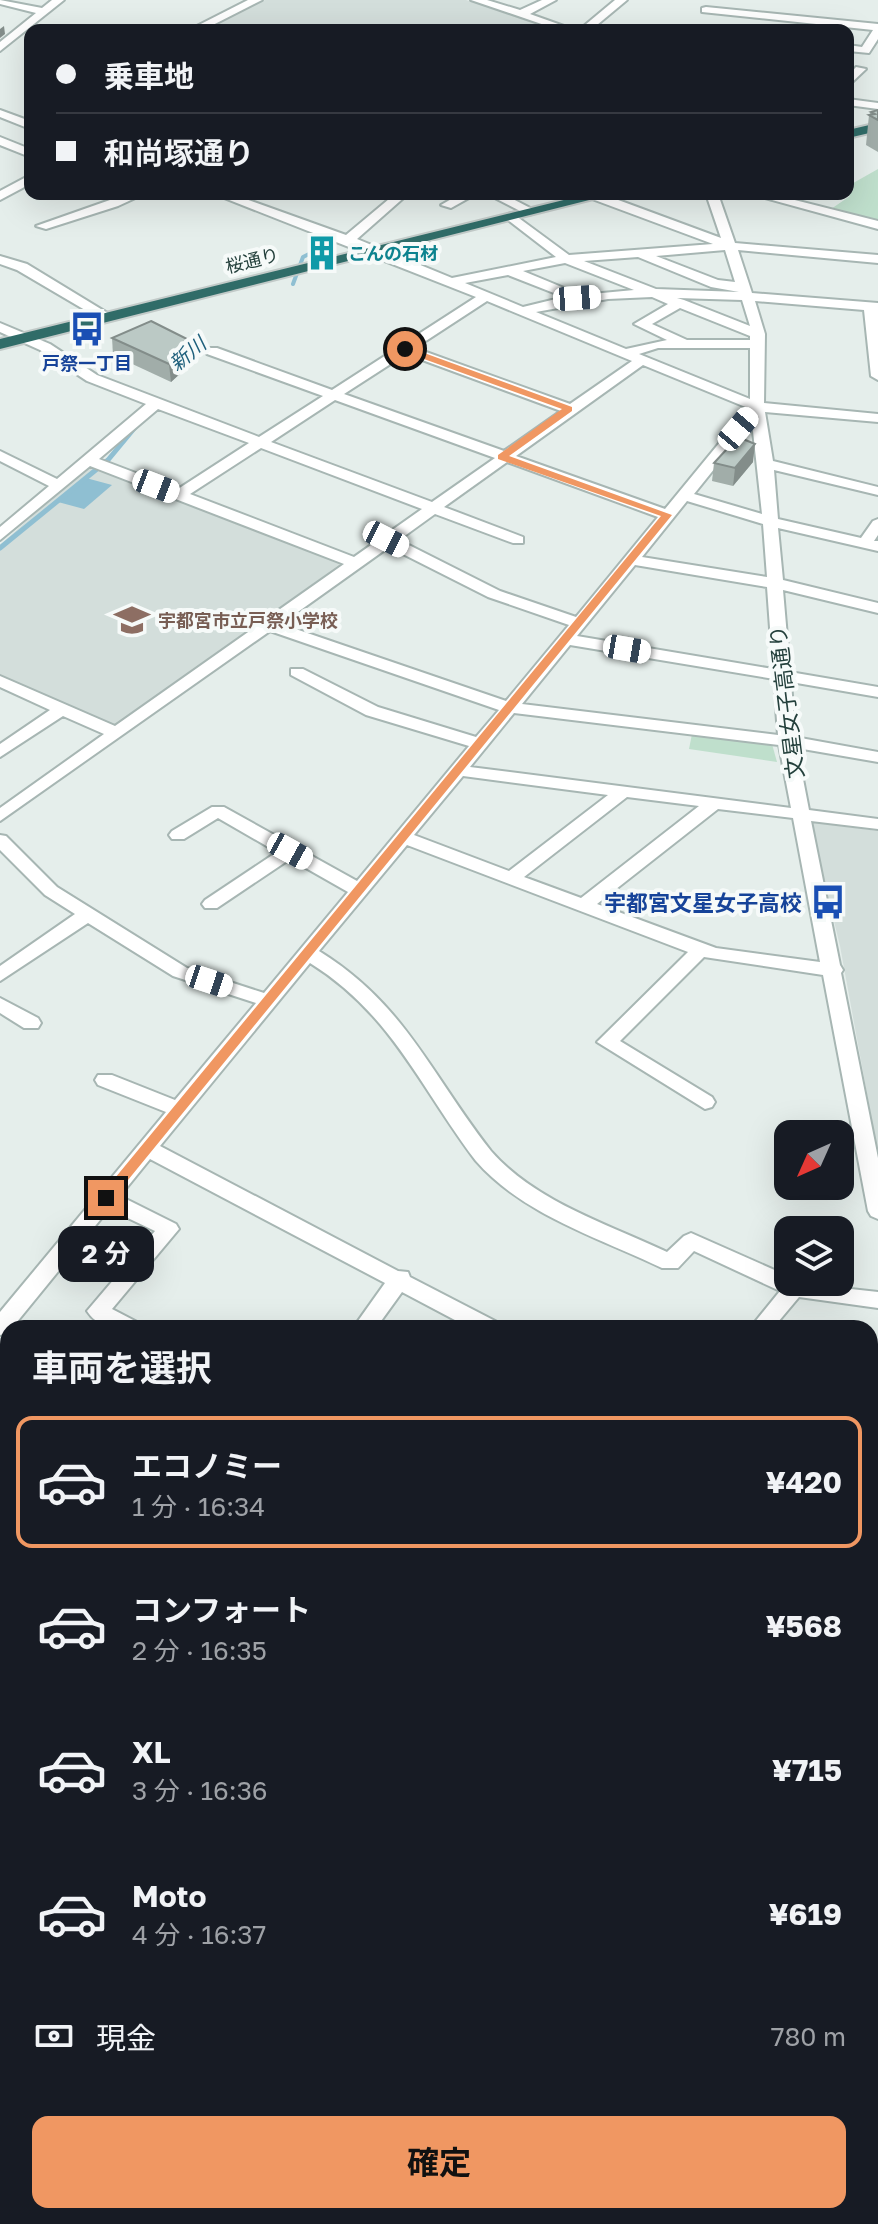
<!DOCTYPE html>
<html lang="ja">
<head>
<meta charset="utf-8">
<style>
  :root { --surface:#171b24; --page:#242831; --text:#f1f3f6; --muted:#9ea1a6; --line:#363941; --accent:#f09762 }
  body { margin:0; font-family:"Golos Text","Noto Sans JP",sans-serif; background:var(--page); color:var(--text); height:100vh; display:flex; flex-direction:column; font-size:30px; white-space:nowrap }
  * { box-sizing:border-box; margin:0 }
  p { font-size:26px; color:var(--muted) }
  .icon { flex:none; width:44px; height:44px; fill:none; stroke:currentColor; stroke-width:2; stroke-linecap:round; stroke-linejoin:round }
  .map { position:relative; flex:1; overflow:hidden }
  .panel { position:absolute; left:0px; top:1320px; width:878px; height:904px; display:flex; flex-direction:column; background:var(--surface); border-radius:24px 24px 0 0; box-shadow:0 8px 32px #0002 }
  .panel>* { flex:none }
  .hud { position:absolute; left:24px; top:24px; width:830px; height:176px; border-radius:16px; box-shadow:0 8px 32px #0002; display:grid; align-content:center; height:176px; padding:0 32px; background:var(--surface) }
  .needle { width:52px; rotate:225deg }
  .fabs { position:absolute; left:774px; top:1120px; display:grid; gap:16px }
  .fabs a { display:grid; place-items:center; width:80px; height:80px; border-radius:16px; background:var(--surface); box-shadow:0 8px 32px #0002; font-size:40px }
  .end { position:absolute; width:36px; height:36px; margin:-18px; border:10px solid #f09762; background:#111; box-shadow:0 0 0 4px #111 }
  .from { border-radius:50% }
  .bubble { position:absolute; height:56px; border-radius:16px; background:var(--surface); box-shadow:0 8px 32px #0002; font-size:26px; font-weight:700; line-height:56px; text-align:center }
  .car { position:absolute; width:24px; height:48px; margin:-24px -12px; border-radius:10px; box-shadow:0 0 6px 2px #0007; background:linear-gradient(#fff 24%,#345 0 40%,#fff 0 76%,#345 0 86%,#fff 0) }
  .hud b { display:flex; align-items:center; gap:28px; height:76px; font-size:30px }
  .hud b+b { border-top:2px solid var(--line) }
  .hud i { width:20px; height:20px; background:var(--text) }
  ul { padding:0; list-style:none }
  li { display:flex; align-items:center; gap:24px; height:132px; margin:0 16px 12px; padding:0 16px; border:4px solid transparent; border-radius:16px }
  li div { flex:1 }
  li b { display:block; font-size:30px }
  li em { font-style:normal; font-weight:700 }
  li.on { border-color:var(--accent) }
  li>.icon { width:72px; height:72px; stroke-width:1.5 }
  h2 { padding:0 32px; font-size:36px; line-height:96px }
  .pay { display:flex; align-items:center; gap:20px; height:88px; padding:0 32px; font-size:30px }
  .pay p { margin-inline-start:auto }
  .button { display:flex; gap:16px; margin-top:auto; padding:16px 32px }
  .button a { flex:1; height:92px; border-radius:16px; background:var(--accent); color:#111; font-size:32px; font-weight:700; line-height:92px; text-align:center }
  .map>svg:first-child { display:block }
  .built { fill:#d3dedb }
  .green { fill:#bfdfcc }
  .water { fill:#8fbfd2 }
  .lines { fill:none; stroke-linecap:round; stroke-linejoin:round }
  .stream-far1 { stroke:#8fbfd2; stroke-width:4 }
  .stream { stroke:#8fbfd2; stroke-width:5 }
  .minor-casing { stroke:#a7b6b3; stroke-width:4 }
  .highway-casing { stroke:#c2cac8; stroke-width:4 }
  .minor { fill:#fff; fill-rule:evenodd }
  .highway { fill:#306c68; fill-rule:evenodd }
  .wall { fill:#a1ada9 }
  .shaded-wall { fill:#838d8a }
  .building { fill:#bbc9c5; stroke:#838d8a; stroke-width:2 }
  .route { fill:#f09762 }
  .labels { text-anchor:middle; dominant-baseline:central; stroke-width:8; stroke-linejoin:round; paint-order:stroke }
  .far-culture-label { font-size:18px; font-weight:bold; fill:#0d838f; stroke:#f6faf9; text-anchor:start }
  .far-street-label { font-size:18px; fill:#24403c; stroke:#f6faf9 }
  .far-transit-label { font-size:18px; font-weight:bold; fill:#164399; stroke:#f6faf9 }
  .far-education-label { font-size:18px; font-weight:bold; fill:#785e54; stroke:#f6faf9; text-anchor:start }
  .far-water-label { font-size:20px; font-style:italic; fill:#1f607c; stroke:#f6faf9 }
  .street-label { font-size:22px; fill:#24403c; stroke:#f6faf9 }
  .transit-label { font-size:22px; font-weight:bold; fill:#164399; stroke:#f6faf9; text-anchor:end }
</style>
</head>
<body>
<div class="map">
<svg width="878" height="2224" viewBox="0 0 878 2224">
  <rect width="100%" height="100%" fill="#e5eeeb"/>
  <g class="built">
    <polygon points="265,0 466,0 562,30 201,30"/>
    <polygon points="89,465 340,564 118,727 0,676 0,545"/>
    <polygon points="810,822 878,831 878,1154 840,946"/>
  </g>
  <g class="green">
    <polygon points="878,169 878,221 831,209 850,196 846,194 851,189 848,186"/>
    <polygon points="692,734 772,744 777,762 689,749"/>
  </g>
  <polygon class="water" points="86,478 112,485 84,509 58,502"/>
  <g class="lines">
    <polyline class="stream-far1" points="293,284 303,257 309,254"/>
    <polyline class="stream" points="0,548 108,460 137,425"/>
    <g class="minor-casing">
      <g id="minor">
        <polygon points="0,0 42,8 52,0 64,0 0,51 0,42 36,13 0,4"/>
        <polygon points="248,0 262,0 203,30 189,30"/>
        <polygon points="471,0 487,0 520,10 542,0 556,0 530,14 575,30 559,30"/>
        <polygon points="615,0 627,0 591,30 579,30"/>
        <polygon points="706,7 878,24 878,39 869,53 848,51 848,45 862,47 873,30 702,12 702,8"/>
        <polygon points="856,67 866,69 848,86 848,76"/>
        <polygon points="848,99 878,103 878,109 848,105"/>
        <polygon points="0,110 30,121 30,129 0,117"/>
        <polygon points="0,137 30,149 30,157 0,145"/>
        <polygon points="30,175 30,184 0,200 0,191"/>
        <polygon points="127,194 144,194 118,206 46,229 36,226"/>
        <path d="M214 194H232L346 235 395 194H408L357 239 452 278 556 257 508 220V214L512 213 569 255 713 244 592 199 591 194H602L721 238 706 194H718L735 243 878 255V263L738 250 752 293 878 303V380L871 376 864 310 755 301 765 334 764 403 878 414V422L765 412 773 461 878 487V495L774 470 778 519 861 538 873 521 878 519V535L874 541H878V551L778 528 783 580 878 603V613L783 590 790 672 878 687V697L791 682 795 737 878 752V762L797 748 809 810 878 819V829L811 821 840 965 843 970 841 973 878 1158V1219L871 1216 868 1211 823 975 704 957 620 1041 712 1097 715 1102 712 1107 705 1109 597 1042 688 952 407 845 319 951C406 1005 431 1075 491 1151 536 1202 608 1224 667 1252L684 1236 691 1233 788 1276V1282L878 1292V1308L799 1297 773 1328H750L780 1291 694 1251 678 1268H662C600 1238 523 1215 476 1161 421 1089 392 1014 310 963L160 1146 398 1271 408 1272 410 1277 497 1322 500 1328H470L402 1292 376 1328H353L385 1283 150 1159 120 1196 176 1224 179 1229 112 1309 137 1322 140 1328C120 1328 99 1330 87 1311L155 1231 109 1209 12 1328H8V1333L0 1335V1312L166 1112 98 1085 95 1080 98 1075H112L175 1100 256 1003 173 976 88 923 0 981V966L75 914 45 895 0 850V835L6 836 57 887 187 968 264 993 348 892 290 859 217 908H205L202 904 205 900 277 852 218 818 184 839H172L169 835 172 831 212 807H224L357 881 469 746 366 715 291 675V669H303L378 707 476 737 499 710 270 631 0 821V808L104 734 63 716 0 757V744L50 710 0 687V676L115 726 258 625 259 621 266 619 344 564 90 466 0 540V527L49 486 0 461V451L57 479 146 404 87 381 40 350 0 332V323L50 344 97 375 259 437 323 396 207 354V348H217L332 390 476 297ZM725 250 735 282 718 280 656 256ZM638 257 711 287 739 292 656 289 584 261ZM565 263 634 290 581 295 523 271ZM508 275 564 297 523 307 465 283ZM652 297 668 304 634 324 667 340 626 349 536 312 608 299ZM677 298 742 300 750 326 684 300ZM487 301 632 361 570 404 415 348ZM680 308 750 336V340H687L652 324ZM658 348H750V399L639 354ZM406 354 561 411 504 451 344 394ZM643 365 748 408 665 509 516 456ZM335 400 495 458 432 502 271 442ZM158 409 249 443 178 489 99 459ZM752 422 762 514 694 494ZM261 448 422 509 354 557 190 494ZM507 462 658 517 576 617 500 591 399 540 435 514 513 543H523V537L444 507ZM687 501 763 524 767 577 642 557ZM389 547 488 597 569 625 506 701 281 624ZM635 565 767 587 773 669 577 636ZM570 645 774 679 778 735 522 704ZM514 713 779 745 791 808 470 767ZM463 776 608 795 509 871 414 835ZM627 797 699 806 581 898 524 877ZM718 809 793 818 820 962 716 948 597 904Z"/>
        <polygon points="460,194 476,194 451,208 441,205"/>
        <polygon points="487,194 503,194 538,212 528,215"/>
        <polygon points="750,194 771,194 878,221 878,229"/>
        <polygon points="0,256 27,264 114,317 102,320 17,270 0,264"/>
        <polygon points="0,998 38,1018 41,1023 38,1028 24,1028 0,1013"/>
        <polygon points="878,1515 878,1563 870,1566 870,1518"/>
        <polygon points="8,1800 8,1831 0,1834 0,1803"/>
        <polygon points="878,1808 878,1836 870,1839 870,1811"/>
        <polygon points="0,1961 8,1964 8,1992 0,1989"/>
        <polygon points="151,2216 181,2216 185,2224 155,2224"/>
        <polygon points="410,2216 445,2216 441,2224 406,2224"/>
        <polygon points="484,2216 514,2216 517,2224 487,2224"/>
        <polygon points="634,2216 664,2216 666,2224 636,2224"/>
        <polygon points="783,2216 813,2216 814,2224 784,2224"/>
      </g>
    </g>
    <g class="highway-casing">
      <g id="highway">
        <polygon points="878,123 878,131 848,138 848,130"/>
        <polygon points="588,194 613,194 0,349 0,339"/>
      </g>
    </g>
    <use href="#minor" class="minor"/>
    <use href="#highway" class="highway"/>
  </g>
  <g class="wall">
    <polygon points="878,110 878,152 866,145 869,115 871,112"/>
    <polygon points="112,338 195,360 171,382 113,355"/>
    <polygon points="753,462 733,486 712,481 714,463"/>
  </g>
  <g class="shaded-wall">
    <polygon points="4,26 5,34 0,38 0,29"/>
    <polygon points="193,342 195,360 171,382 169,364"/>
    <polygon points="755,444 753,462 733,486 735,468"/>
  </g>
  <g class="building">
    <polygon points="878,110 878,120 869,115 875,114 871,112"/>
    <polygon points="151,321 193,342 169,364 112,338"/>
    <polygon points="738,437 755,444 735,468 714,463"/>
  </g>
  <polygon class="route" points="405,346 572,407 572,411 509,456 672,515 110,1202 101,1202 101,1195 661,516 498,459 498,455 562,409 402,351"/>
  <defs>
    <g id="building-bare" transform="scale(2.76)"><path d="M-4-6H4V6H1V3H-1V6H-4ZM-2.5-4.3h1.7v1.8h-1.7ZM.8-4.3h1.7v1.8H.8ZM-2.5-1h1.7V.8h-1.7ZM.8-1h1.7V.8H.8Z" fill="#0f9aa8" stroke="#f6faf9" stroke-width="2.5" paint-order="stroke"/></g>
    <g id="bus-bare" transform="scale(2.76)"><path d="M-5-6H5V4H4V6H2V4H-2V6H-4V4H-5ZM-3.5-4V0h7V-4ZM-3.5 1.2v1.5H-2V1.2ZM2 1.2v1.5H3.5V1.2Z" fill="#1a4fb4" stroke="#f6faf9" stroke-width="2.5" paint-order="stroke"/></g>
    <g id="school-bare" transform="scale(2.76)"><path d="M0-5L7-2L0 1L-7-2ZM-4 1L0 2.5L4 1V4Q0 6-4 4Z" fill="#8d6e63" stroke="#f6faf9" stroke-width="2.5" paint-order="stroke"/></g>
  </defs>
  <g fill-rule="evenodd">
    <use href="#building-bare" x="322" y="253"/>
    <use href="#bus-bare" x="87" y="329"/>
    <use href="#school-bare" x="132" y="620"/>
    <use href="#bus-bare" x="828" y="902"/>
  </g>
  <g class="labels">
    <g class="far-culture-label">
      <text x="348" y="253">こんの石材</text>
    </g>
    <g class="far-street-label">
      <text transform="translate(252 260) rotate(-14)">桜通り</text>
    </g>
    <g class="far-transit-label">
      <text x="87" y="363">戸祭一丁目</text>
    </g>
    <g class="far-education-label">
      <text x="158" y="620">宇都宮市立戸祭小学校</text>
    </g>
    <g class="far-water-label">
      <text transform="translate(187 353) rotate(-40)">新川</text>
    </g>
    <g class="street-label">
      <text transform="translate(786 702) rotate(-97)">文星女子高通り</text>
    </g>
    <g class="transit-label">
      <text x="802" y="902">宇都宮文星女子高校</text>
    </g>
  </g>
</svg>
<div class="fabs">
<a><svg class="needle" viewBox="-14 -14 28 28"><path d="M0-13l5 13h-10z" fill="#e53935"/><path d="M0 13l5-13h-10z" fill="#9ea1a6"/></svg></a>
<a><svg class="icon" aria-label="layers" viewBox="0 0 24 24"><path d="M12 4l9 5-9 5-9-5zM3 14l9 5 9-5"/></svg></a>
</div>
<i class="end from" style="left:405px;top:349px"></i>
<i class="end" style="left:106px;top:1198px"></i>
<div class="bubble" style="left:58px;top:1226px;width:96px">2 分</div>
<i class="car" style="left:577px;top:298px;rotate:86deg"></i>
<i class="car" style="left:738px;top:429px;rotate:40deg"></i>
<i class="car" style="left:156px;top:486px;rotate:111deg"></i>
<i class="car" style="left:386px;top:539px;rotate:117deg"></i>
<i class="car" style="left:627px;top:649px;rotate:100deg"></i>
<i class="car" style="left:290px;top:851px;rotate:119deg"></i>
<i class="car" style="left:209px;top:981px;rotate:108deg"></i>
<div class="hud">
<b><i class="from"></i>乗車地</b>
<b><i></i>和尚塚通り</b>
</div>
<section class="panel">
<h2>車両を選択</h2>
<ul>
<li class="on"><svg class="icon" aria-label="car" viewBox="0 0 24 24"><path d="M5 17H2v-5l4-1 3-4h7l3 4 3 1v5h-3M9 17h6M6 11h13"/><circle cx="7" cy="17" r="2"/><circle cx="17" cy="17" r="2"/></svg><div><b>エコノミー</b><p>1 分 · 16:34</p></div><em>¥420</em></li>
<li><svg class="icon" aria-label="car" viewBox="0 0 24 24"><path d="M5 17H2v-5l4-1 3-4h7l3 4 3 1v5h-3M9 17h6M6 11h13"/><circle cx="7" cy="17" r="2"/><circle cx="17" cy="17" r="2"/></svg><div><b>コンフォート</b><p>2 分 · 16:35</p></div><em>¥568</em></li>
<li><svg class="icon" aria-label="car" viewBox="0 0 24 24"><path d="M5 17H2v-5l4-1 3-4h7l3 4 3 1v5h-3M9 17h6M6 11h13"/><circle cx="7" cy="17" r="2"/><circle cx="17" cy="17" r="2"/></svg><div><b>XL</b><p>3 分 · 16:36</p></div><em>¥715</em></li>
<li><svg class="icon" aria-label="car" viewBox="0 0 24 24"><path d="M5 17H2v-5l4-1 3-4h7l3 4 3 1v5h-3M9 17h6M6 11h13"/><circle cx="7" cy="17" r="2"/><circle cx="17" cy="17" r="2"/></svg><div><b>Moto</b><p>4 分 · 16:37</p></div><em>¥619</em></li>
</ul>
<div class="pay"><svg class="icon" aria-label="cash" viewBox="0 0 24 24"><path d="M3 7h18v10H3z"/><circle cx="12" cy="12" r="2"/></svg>現金<p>780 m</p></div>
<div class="button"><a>確定</a></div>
</section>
</div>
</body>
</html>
